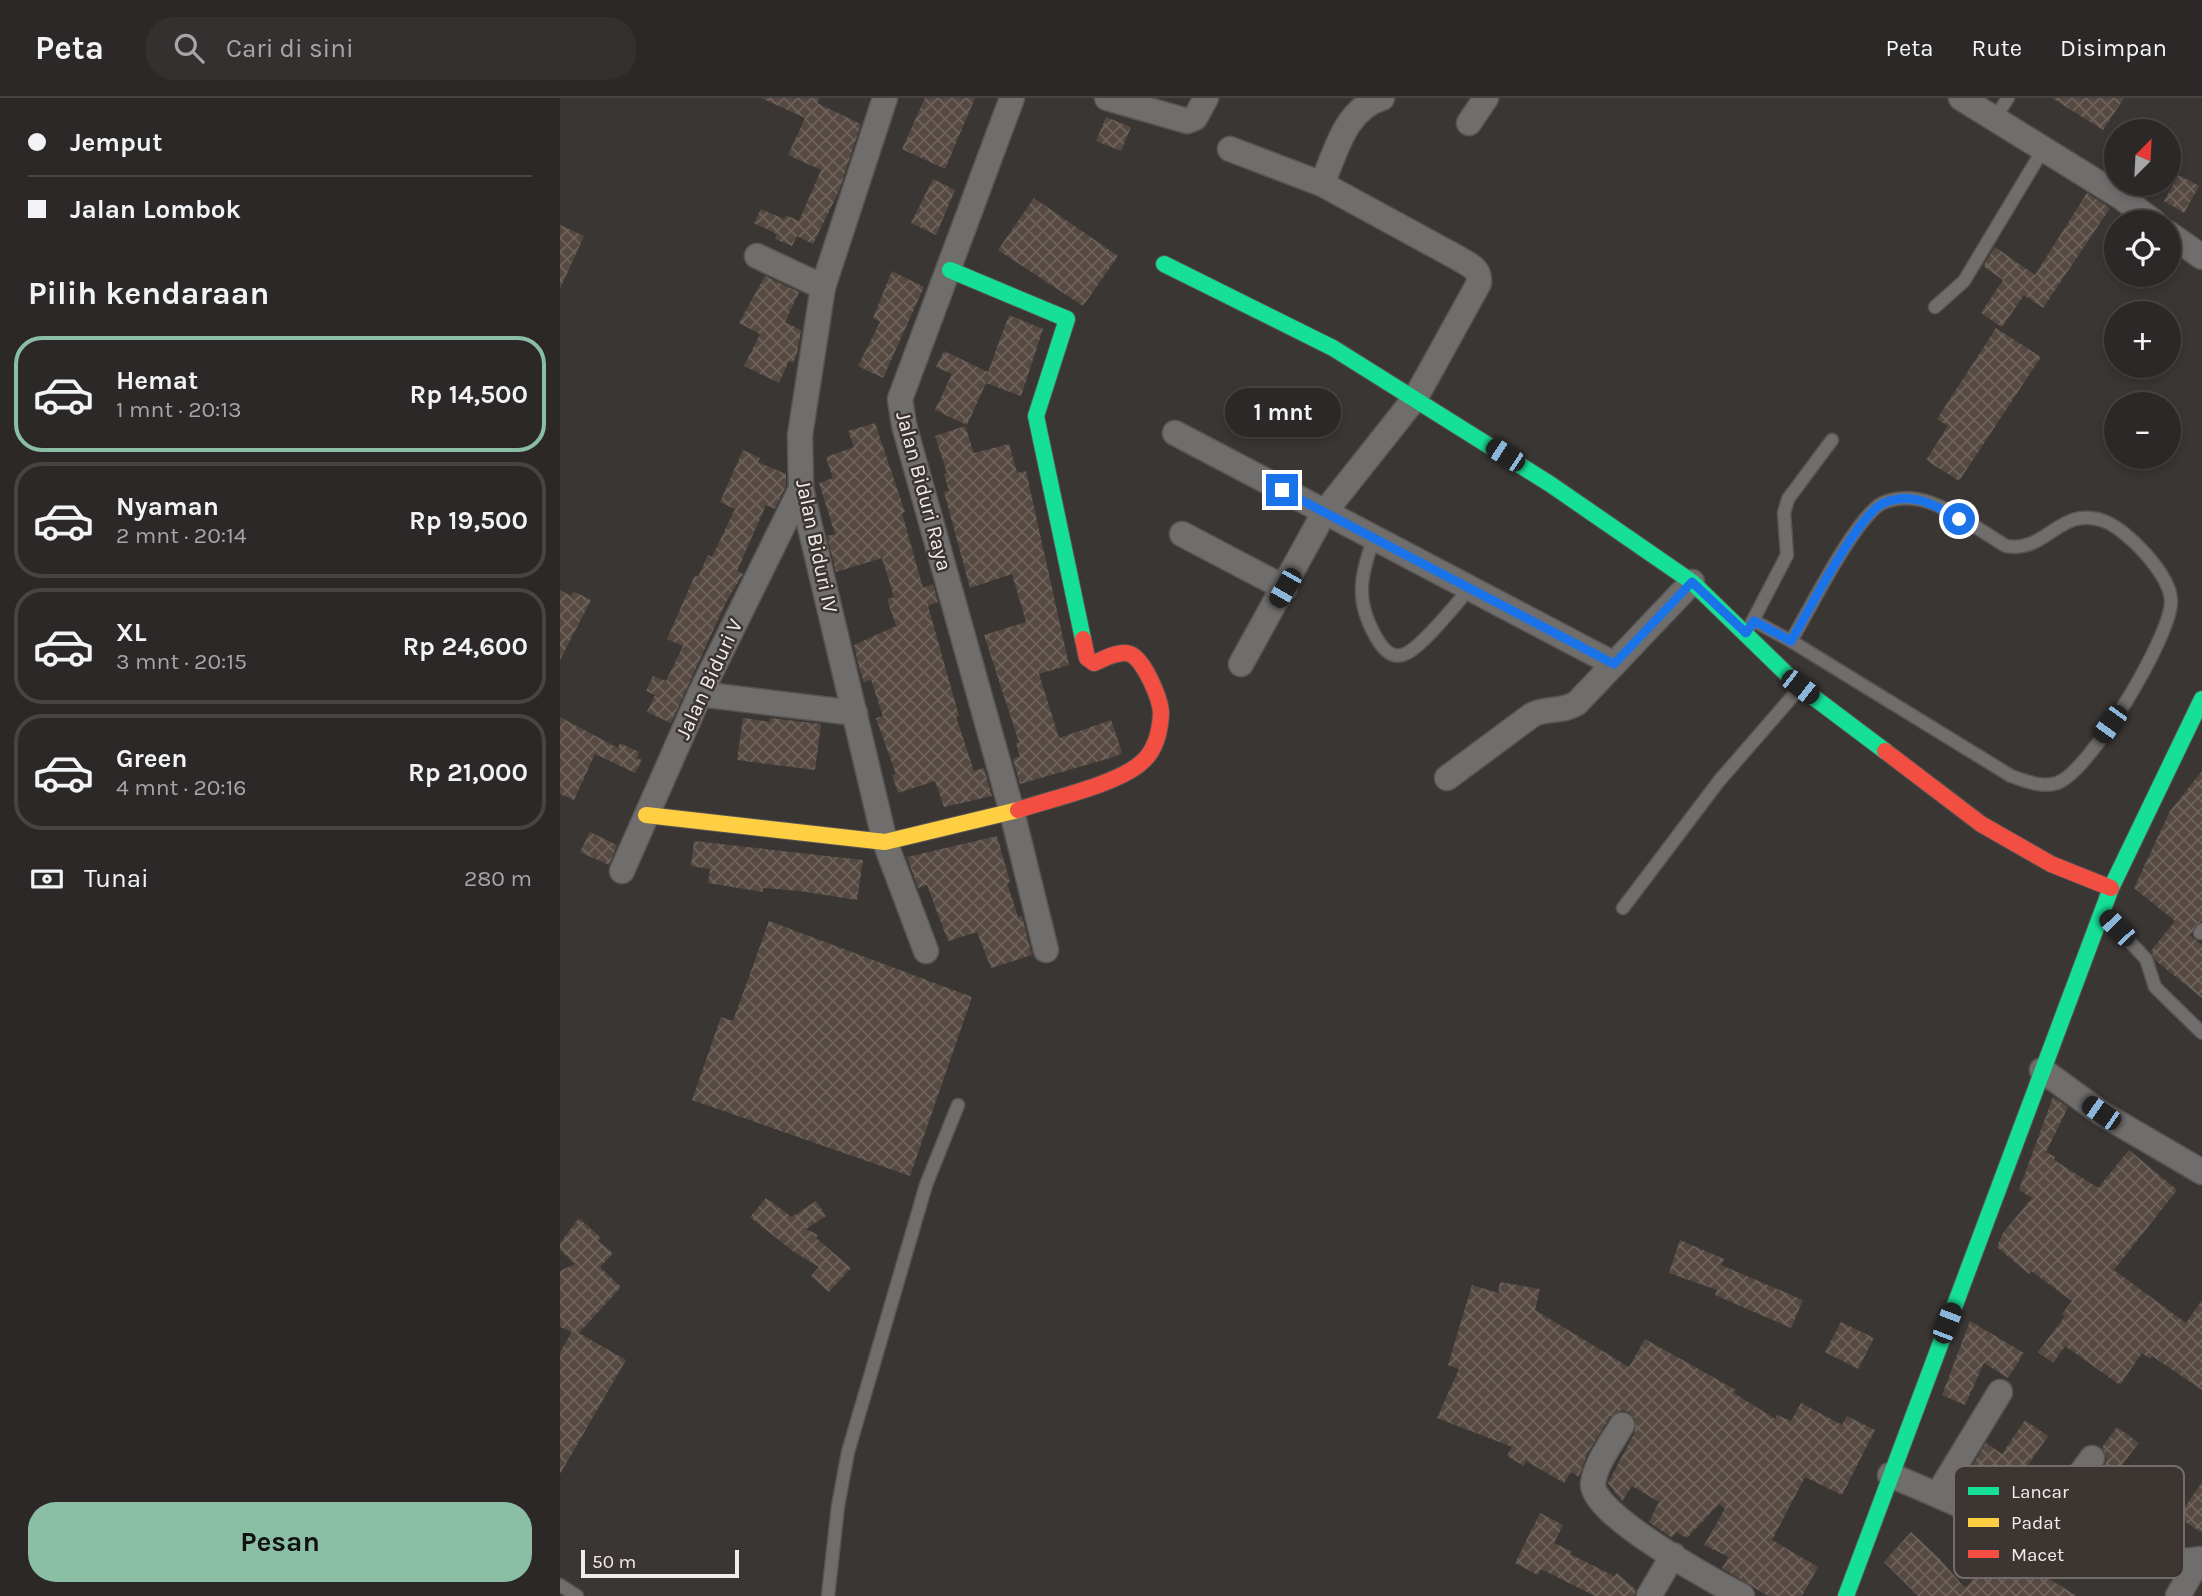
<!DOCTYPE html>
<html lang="id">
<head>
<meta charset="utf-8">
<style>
  :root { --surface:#2c2827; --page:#34302f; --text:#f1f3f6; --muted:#a6a6a7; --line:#484444; --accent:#8abfa5 }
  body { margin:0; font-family:Karla,sans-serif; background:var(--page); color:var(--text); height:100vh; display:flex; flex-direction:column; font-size:26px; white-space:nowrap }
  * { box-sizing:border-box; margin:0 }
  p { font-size:23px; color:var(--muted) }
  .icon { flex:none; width:38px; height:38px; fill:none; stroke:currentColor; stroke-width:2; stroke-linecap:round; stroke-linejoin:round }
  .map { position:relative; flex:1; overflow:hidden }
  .panel { display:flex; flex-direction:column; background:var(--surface); width:560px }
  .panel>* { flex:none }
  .guide { display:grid; align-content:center; height:154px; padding:0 28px; background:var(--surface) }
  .needle { width:46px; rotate:24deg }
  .fabs { position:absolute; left:1544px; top:21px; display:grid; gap:14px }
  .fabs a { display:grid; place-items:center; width:77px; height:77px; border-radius:50%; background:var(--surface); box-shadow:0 4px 10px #0003,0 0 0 2px var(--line); font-size:35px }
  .scale { position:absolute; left:21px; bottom:18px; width:158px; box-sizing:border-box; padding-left:7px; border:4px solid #f2edeb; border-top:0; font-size:19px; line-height:24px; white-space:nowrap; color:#f2edeb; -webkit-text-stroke:5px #3c3532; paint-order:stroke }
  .end { position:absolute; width:32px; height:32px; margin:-16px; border:9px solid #1a73e8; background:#fff; box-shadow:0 0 0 4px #fff }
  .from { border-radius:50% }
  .bubble { position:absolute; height:49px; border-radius:24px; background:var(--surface); box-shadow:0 4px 10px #0003,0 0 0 2px var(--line); font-size:23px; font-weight:700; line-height:49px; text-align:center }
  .car { position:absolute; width:21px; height:42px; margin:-21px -10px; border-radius:9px; box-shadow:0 0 5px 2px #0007; background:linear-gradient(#222 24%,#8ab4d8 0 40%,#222 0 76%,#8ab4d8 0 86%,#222 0) }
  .guide b { display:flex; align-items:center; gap:24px; height:66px; font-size:26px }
  .guide b+b { border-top:2px solid var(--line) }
  .guide i { width:18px; height:18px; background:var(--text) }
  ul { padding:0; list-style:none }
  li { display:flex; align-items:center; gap:21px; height:116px; margin:0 14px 10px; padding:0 14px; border:4px solid var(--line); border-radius:28px }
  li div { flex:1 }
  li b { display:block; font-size:26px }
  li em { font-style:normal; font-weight:700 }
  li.on { border-color:var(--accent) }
  li>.icon { width:63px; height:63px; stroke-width:1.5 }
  h2 { padding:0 28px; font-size:32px; line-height:84px }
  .pay { display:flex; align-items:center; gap:18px; height:77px; padding:0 28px; font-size:26px }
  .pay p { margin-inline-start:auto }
  .cta { display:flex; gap:14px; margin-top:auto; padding:14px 28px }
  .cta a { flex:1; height:80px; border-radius:28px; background:var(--accent); color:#111; font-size:28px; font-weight:700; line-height:80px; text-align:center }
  header { display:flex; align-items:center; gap:42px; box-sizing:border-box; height:98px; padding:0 35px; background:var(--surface); border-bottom:2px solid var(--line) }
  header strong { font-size:33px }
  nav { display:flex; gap:38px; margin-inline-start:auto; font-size:24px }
  .search { width:490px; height:63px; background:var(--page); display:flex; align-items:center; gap:18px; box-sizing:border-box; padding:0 24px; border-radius:28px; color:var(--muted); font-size:26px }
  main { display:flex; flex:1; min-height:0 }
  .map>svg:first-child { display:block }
  .building { fill:url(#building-cross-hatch) }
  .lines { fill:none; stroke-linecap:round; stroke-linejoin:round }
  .lane-casing { stroke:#585452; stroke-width:15 }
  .street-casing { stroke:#585452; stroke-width:27 }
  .fast-casing { stroke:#585452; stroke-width:18 }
  .slow-casing { stroke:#585452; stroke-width:18 }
  .jam-casing { stroke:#585452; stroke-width:18 }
  .lane { stroke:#706e6d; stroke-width:12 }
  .street { stroke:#706e6d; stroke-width:24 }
  .fast { stroke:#16e098; stroke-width:16 }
  .slow { stroke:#ffcf43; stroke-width:16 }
  .jam { stroke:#f24e42; stroke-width:16 }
  .route { stroke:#1a73e8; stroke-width:9 }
  .labels { text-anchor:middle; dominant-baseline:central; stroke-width:5; stroke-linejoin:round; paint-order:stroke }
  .street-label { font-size:21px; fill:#f2edeb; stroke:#3c3532 }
  .key { fill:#3c3532; stroke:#736c6a; stroke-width:2 }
  .key-label { font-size:19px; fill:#f2edeb }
</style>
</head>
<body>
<header>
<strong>Peta</strong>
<div class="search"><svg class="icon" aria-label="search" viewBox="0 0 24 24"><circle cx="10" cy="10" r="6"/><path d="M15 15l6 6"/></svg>Cari di sini</div>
<nav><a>Peta</a><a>Rute</a><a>Disimpan</a></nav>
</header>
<main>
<section class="panel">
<div class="guide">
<b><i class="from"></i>Jemput</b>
<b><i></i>Jalan Lombok</b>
</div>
<h2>Pilih kendaraan</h2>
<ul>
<li class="on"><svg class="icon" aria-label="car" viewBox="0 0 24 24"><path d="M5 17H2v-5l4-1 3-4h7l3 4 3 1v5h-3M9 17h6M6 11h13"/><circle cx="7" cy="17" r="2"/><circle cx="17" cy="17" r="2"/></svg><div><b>Hemat</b><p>1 mnt · 20:13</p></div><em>Rp 14,500</em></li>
<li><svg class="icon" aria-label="car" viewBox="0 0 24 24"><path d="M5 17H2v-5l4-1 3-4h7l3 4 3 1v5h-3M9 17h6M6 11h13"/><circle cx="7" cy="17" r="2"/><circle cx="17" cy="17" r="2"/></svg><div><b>Nyaman</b><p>2 mnt · 20:14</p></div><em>Rp 19,500</em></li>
<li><svg class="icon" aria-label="car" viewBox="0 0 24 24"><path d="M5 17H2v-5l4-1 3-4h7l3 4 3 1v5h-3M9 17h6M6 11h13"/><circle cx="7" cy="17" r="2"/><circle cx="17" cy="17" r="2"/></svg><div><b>XL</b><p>3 mnt · 20:15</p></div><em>Rp 24,600</em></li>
<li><svg class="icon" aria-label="car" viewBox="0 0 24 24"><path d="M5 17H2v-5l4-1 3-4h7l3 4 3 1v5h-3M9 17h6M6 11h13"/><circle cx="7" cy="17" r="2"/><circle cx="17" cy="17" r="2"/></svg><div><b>Green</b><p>4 mnt · 20:16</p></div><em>Rp 21,000</em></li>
</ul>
<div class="pay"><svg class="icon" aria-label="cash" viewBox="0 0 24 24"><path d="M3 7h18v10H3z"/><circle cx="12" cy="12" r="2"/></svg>Tunai<p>280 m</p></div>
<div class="cta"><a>Pesan</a></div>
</section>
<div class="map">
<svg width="1642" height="1498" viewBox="0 0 1642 1498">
  <defs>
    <pattern id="building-cross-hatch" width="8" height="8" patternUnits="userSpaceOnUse" patternTransform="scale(1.75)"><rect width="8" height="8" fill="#554941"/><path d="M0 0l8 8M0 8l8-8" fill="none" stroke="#6e645d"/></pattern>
  </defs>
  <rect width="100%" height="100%" fill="#3a3634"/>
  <g class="building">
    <polygon points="201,0 260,0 257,5 301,26 279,93 253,146 237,138 232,148 215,141 217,136 194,125 201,111 224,121 226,117 239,123 261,72 228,57 245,20"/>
    <polygon points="365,0 415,0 385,71 342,51"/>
    <polygon points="1492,0 1564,0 1543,32"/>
    <polygon points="546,19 571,29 561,53 536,43"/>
    <polygon points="1619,77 1639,88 1624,115 1604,103"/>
    <polygon points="373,81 395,92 376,137 351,125"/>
    <polygon points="1527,95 1550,110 1483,210 1464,197 1442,229 1421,215 1443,182 1423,168 1435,149 1475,177"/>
    <polygon points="474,100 558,158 523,208 438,152"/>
    <polygon points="0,127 24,138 0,191"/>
    <polygon points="332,173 364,189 323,280 298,268 320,224 313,220"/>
    <polygon points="205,178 239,194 225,224 241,232 237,256 233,265 229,263 219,285 184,268 200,236 179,225"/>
    <polygon points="449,217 483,231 461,298 426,285 407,327 375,312 392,276 376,269 384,253 428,274"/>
    <polygon points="1436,230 1481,259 1399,383 1366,362 1388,328 1377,321"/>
    <polygon points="315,325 345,414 342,415 363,490 373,486 378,504 368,508 399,618 396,619 414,673 424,670 432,698 384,709 375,683 338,695 332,677 336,676 316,620 323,618 311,582 304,584 300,573 294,547 336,528 327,501 334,499 322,460 276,474 267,438 275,436 259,385 273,380 266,359 294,349 288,333"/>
    <polygon points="405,328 414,355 449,346 457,375 466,373 509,567 479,576 499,640 551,622 562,654 557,658 460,686 453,661 460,658 456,645 459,644 424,537 466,524 452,476 410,490 384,394 389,393 384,376 387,375 375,338"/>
    <polygon points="183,352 200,360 198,364 226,376 226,388 215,411 206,407 177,473 183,476 166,504 111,625 87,614 95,597 86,593 93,578 106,583 123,548 107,541 135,477 138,479 148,457 152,459 175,411 160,404"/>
    <polygon points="0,492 11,498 13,493 31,502 0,562"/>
    <polygon points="0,619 58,650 60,645 79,654 77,660 82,662 75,675 35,656 14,702 0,696"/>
    <polygon points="183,620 210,624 210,620 261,626 255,672 177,662"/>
    <polygon points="1642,673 1642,822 1630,837 1642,847 1642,900 1595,862 1591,853 1615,823 1574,790 1610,713"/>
    <polygon points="30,734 57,747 49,767 20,754"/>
    <polygon points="437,738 450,784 447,785 458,819 462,818 472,857 431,870 417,834 388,843 367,787 358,790 347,759"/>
    <polygon points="134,743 303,762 297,802 240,793 203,790 203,794 148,785 150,771 131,768"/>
    <polygon points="209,823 412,899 350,1078 132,1002 161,919 173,923"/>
    <polygon points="1493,999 1508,1009 1486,1054 1495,1059 1494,1062 1538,1090 1569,1052 1617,1092 1554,1172 1626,1225 1642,1202 1642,1292 1592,1258 1590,1261 1582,1255 1560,1287 1505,1248 1493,1265 1478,1254 1505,1218 1502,1216 1512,1203 1471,1173 1469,1176 1437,1149 1443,1135 1472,1100 1459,1092"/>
    <polygon points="206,1100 232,1119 256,1103 266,1118 246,1131 258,1137 256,1140 291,1170 269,1194 251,1178 259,1169 234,1154 190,1119"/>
    <polygon points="19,1120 41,1140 38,1143 53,1155 40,1169 61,1189 19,1235 66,1262 0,1376 0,1254 12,1234 0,1229 0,1173 15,1166 0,1152 0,1145"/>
    <polygon points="1120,1142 1164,1161 1161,1167 1243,1202 1231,1230 1155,1197 1157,1192 1109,1175"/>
    <polygon points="940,1184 980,1191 975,1212 1069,1269 1085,1241 1176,1292 1174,1295 1215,1321 1217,1317 1231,1323 1241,1305 1282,1327 1287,1318 1315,1332 1282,1397 1245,1379 1212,1442 1258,1469 1242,1498 1208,1498 1162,1470 1169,1459 1144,1447 1165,1411 1159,1406 1127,1440 1116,1434 1112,1440 1089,1424 1099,1404 1072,1388 1062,1403 1048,1385 1075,1334 1075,1321 1069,1314 1062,1312 1050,1319 1027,1356 1019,1379 1011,1374 1004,1385 966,1363 964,1368 947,1358 952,1349 877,1320 899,1271 888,1267 912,1187 938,1195"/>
    <polygon points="1410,1223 1464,1255 1448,1280 1424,1265 1405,1307 1382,1297"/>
    <polygon points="1281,1224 1314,1240 1298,1271 1265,1254"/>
    <polygon points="1465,1322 1488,1338 1454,1387 1426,1367 1411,1387 1404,1381 1426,1345 1442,1356"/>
    <polygon points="1557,1329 1579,1345 1554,1377 1544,1369 1547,1361 1542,1349"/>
    <polygon points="1642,1384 1642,1435 1618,1419"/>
    <polygon points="980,1415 1003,1427 994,1445 1011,1453 1010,1456 1054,1478 1057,1475 1076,1492 1074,1498 1035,1498 981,1471 978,1477 955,1465"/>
    <polygon points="1351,1434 1378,1459 1405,1490 1444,1448 1468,1468 1517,1498 1358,1498 1324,1464"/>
  </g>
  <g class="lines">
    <g class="lane-casing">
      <g id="lane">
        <polyline points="1435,20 1448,0"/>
        <polyline points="1375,209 1404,183 1484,50"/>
        <path d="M814 440C799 480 795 506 819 544 825 553 833 561 845 556 861 550 897 505 910 490"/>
        <path d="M1194 523 1231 543 1451 678C1466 683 1481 690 1497 685 1529 675 1613 536 1611 502 1610 477 1568 432 1544 423 1499 407 1488 455 1446 448 1422 434 1383 404 1356 401 1345 399 1328 401 1319 407 1291 428 1251 509 1231 543"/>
        <polyline points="1190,528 1227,457 1224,415 1228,401 1272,342"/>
        <polyline points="1063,810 1159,683 1238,592"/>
        <polyline points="1544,816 1586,861 1595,889 1642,935"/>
        <polyline points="1640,835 1642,832"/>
        <polyline points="0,1487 17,1498"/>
        <polyline points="268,1498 278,1408 288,1354 366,1087 398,1007"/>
      </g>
    </g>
    <g class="street-casing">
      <g id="street">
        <polyline points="325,0 263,189 240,337 241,391 325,744 366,853"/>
        <polyline points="452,0 340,301 344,327 452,714 486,852"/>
        <polyline points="547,0 627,23 635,20 646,0"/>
        <polyline points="1401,0 1561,99 1594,124"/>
        <polyline points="909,25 926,0"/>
        <path d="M670 51 762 86 898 160C909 167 920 170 919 185L856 299 764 415 681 566"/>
        <path d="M762 86C776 54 785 11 822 0"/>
        <polyline points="1608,135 1642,159"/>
        <polyline points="197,158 263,189"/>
        <polyline points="615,335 1054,566"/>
        <polyline points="622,436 725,490"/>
        <polyline points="140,596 295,615"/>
        <path d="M887 680 972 617C987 609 1002 615 1017 605L1132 484"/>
        <polyline points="62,773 140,596 241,391"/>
        <polyline points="1482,972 1541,1015 1642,1074"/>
        <path d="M1062 1327C1052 1344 1035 1366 1033 1386 1031 1416 1155 1484 1182 1498"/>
        <path d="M1330 1377C1428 1417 1533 1476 1642 1461"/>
        <polyline points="1378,1396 1440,1294"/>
        <polyline points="1477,1436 1532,1360"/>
        <polyline points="1089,1498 1113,1457"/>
        <polyline points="1618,1498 1639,1461"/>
      </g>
    </g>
    <g class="fast-casing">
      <g id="fast">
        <polyline points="604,166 773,250 990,386 1132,484 1240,589 1325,653"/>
        <polyline points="390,172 507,221 476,318 523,541"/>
        <polyline points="1286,1498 1551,790 1642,601"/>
      </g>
    </g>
    <g class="slow-casing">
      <polyline id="slow" points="86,717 325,744 458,712"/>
    </g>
    <g class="jam-casing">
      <g id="jam">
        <polyline points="1325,653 1421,726 1491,766 1551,790"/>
        <path d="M458 712C490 701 559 686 582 664 595 653 600 633 601 616 601 602 584 561 570 556 559 552 544 561 534 565L527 560 523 541"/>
      </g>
    </g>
    <use href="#lane" class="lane"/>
    <use href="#street" class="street"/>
    <use href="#fast" class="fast"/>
    <use href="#slow" class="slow"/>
    <use href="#jam" class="jam"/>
  </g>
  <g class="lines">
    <path class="route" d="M722 392 1054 566 1132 484 1186 535 1194 523 1231 543C1247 516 1299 414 1324 405 1352 393 1375 407 1399 421"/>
  </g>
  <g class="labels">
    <g class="street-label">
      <text transform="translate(364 393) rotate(75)">Jalan Biduri Raya</text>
      <text transform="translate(257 448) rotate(78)">Jalan Biduri IV</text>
      <text transform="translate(149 581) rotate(-65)">Jalan Biduri V</text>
    </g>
  </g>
  <rect x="1394" y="1368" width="230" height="112" rx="10" class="key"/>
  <rect x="1408" y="1389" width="31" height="8" fill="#16e098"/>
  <rect x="1408" y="1420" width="31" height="9" fill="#ffcf43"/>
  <rect x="1408" y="1452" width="31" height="8" fill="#f24e42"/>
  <g class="key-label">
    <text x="1451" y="1400">Lancar</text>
    <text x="1451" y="1431">Padat</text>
    <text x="1451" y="1463">Macet</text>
  </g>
</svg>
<div class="fabs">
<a><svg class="needle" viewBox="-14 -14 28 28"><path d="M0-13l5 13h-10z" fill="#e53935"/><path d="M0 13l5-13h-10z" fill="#a6a6a7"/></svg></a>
<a><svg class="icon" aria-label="locate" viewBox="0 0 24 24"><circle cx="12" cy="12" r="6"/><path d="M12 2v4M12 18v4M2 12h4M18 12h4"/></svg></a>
<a>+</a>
<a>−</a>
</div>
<div class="scale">50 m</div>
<i class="end from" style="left:1399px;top:421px"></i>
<i class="end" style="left:722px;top:392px"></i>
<div class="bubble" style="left:665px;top:290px;width:116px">1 mnt</div>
<i class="car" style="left:945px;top:357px;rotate:303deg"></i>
<i class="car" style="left:725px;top:490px;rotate:210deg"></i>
<i class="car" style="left:1240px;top:589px;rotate:128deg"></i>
<i class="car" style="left:1550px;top:626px;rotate:216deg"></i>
<i class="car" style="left:1557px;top:830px;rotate:316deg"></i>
<i class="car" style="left:1541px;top:1015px;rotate:305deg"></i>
<i class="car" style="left:1387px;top:1225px;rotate:21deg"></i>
</div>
</main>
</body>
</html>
